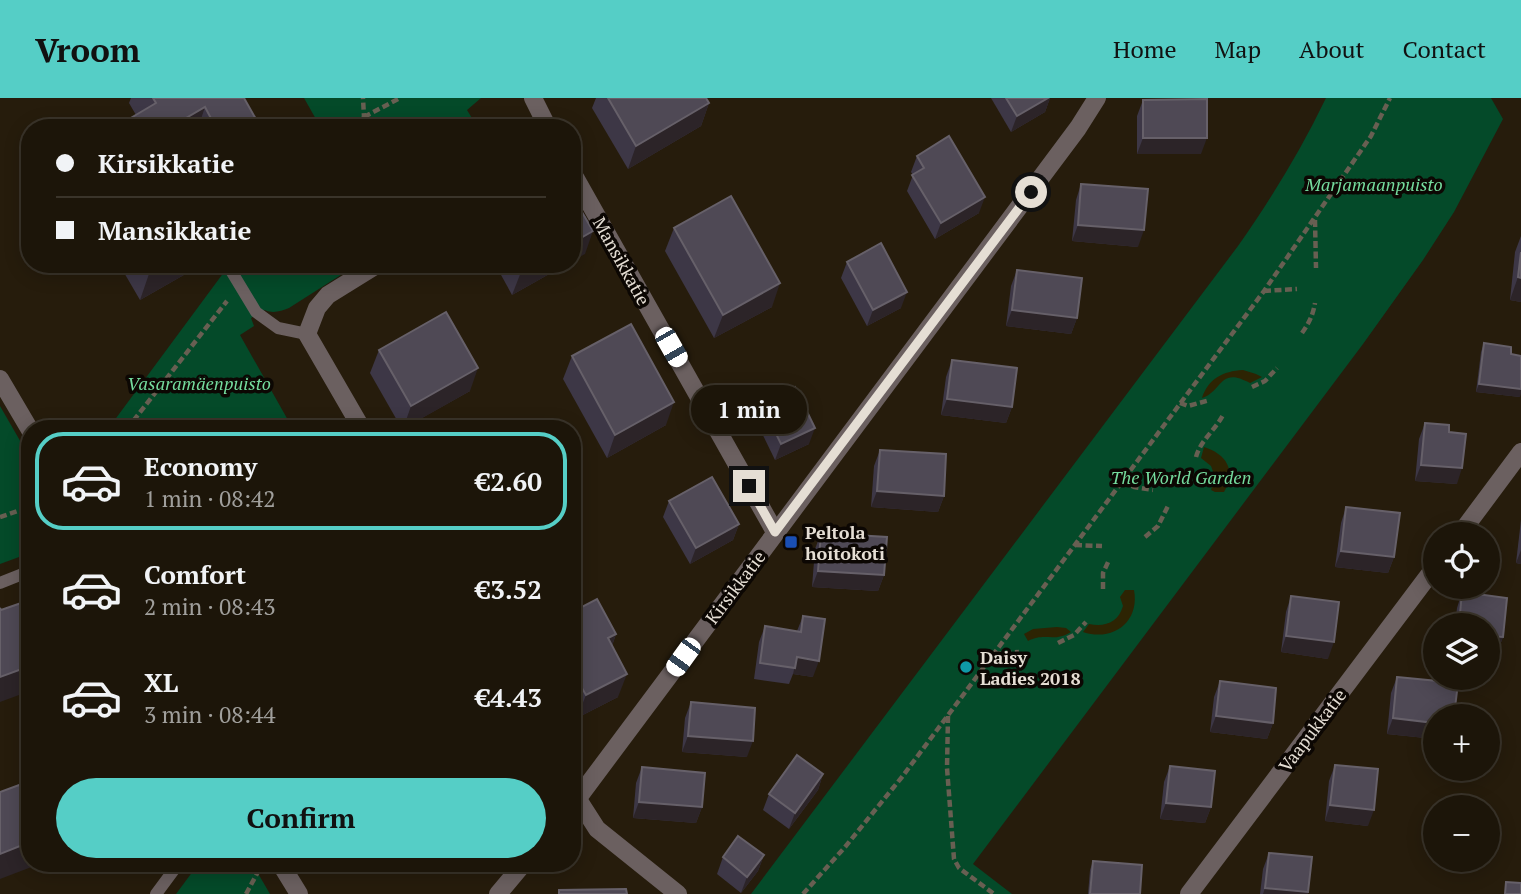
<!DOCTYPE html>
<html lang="en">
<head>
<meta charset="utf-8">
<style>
  :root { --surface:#1c1509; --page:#292217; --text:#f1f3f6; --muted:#a09f9c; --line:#3a342a; --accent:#55cec6 }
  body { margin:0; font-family:"PT Serif",serif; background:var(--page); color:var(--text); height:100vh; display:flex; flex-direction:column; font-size:26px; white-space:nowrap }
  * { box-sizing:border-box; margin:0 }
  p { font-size:23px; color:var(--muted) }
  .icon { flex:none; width:38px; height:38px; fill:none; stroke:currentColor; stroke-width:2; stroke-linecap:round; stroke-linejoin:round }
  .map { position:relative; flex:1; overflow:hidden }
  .drawer { position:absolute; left:21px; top:322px; width:560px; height:452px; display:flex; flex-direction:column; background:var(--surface); border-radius:28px; box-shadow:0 4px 18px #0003,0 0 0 2px var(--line) }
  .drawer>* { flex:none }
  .top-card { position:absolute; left:21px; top:21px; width:560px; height:154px; border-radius:28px; box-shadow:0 4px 18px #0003,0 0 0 2px var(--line); display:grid; align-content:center; height:154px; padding:0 35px; background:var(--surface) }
  .buttons { position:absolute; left:1423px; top:424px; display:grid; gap:14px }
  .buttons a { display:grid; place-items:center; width:77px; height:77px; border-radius:50%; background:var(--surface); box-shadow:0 4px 18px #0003,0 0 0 2px var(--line); font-size:35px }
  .end { position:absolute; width:32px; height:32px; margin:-16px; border:9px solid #e5ded4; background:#111; box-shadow:0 0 0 4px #111 }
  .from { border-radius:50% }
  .bubble { position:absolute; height:49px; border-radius:24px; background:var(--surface); box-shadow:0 4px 18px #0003,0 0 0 2px var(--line); font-size:23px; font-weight:800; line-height:49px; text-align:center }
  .car { position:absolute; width:21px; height:42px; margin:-21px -10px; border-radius:9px; box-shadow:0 0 5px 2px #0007; background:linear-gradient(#fff 24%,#345 0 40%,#fff 0 76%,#345 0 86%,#fff 0) }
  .top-card b { display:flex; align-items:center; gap:24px; height:66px; font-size:26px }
  .top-card b+b { border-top:2px solid var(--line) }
  .top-card i { width:18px; height:18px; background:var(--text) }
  ul { padding:12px 0 0; list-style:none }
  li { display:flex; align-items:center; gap:21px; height:98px; margin:0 14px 10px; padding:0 21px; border:4px solid transparent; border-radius:28px }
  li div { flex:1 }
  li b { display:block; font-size:26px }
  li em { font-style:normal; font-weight:800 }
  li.current { border-color:var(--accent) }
  li>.icon { width:63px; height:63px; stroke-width:1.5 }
  .button { display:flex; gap:14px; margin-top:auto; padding:14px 35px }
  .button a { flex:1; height:80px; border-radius:42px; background:var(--accent); color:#111; font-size:28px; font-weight:800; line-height:80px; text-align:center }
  header { display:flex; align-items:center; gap:42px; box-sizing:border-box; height:98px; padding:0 35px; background:var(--accent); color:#111 }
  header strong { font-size:33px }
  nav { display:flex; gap:38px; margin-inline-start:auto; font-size:24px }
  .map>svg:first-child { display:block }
  .green { fill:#044a29 }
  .sand { fill:#2d2403 }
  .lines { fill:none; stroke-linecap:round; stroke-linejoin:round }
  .path { stroke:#685f52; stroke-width:4.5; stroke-dasharray:7 3.5; stroke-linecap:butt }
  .lane { stroke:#6b6060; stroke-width:12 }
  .street { stroke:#6b6060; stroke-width:18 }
  .wall { fill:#3d3746 }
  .shaded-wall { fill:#2c2428 }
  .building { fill:#4f4955; stroke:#666069; stroke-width:2 }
  .route { stroke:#e5ded4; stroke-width:9 }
  .transit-dot { fill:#1a4fb4; stroke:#0c0703; stroke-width:2.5 }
  .culture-dot { fill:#0f9aa8; stroke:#0c0703; stroke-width:2.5 }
  .labels { text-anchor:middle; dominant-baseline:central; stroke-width:7; stroke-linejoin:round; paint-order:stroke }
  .park-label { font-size:18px; font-style:italic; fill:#75dc9e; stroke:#0c0703 }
  .street-label { font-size:18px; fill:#e5ded4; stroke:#0c0703 }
  .poi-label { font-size:18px; font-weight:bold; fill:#e5ded4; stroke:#0c0703; text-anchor:start }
</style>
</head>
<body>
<header>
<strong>Vroom</strong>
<nav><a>Home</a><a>Map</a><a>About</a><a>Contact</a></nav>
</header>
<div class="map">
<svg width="1521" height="796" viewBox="0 0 1521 796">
  <rect width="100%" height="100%" fill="#261c0c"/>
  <g class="green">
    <polygon points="304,0 481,0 467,12 478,30 321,30"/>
    <path d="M1326 0H1491L1503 21 1454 114 1423 162 1363 246 973 766 1012 796H751L1238 148C1271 101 1301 52 1326 0Z"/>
    <path d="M230 166H358L289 210C281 213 273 216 265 212L251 220 254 228 240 237 293 331H108Z"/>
    <polygon points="0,308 30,360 30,455 0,466"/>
    <polygon points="199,765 252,765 270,796 176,796"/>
  </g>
  <g class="sand">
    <path d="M1243 272 1256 276 1262 279 1250 285C1219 268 1223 293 1202 300 1208 281 1223 273 1243 272Z"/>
    <path d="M1204 349C1226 356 1237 372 1224 394H1215L1211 392 1215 379 1211 368 1201 360Z"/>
    <path d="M1125 492H1134C1140 524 1113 544 1083 534L1089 526C1105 529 1118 525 1123 508L1120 499Z"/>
    <path d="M1057 529 1066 530 1071 534C1053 545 1046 534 1028 543L1024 536 1033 531Z"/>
  </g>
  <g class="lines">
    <g class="path">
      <polyline points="364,19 400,0"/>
      <polyline points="356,30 364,19 363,0"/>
      <polyline points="1315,122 1316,170"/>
      <polyline points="1264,193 1297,191"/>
      <path d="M1302 235C1309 225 1313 217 1315 205"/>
      <polyline points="1252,289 1265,283 1277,270"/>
      <polyline points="1180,305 1188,308 1210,302"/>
      <polyline points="127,331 227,203"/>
      <path d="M1196 359C1201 341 1216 332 1224 315"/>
      <polyline points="1122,384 1134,389 1153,392"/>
      <polyline points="0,419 30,409"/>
      <polyline points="1145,439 1158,428 1168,408"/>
      <polyline points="1075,447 1102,448"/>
      <polyline points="1103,491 1103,475 1109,462"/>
      <polyline points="1058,545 1074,537 1086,524"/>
      <polyline points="994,556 1019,554"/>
      <polyline points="948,618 947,670 954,761 959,770 994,796"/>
      <polyline points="246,796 259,772"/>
      <polyline points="803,796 845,749 902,679 1264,193 1371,38 1390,0"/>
    </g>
    <g class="lane">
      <polyline points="227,166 256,214 278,230 307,236"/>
      <polyline points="0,485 30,473"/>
      <polyline points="156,796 179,765"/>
    </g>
    <g class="street">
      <polyline points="533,0 548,30"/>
      <polyline points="572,74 775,434"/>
      <polyline points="0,281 30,332"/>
      <polyline points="362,331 307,236 317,210 328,197 378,166"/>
      <polyline points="1460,436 1521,354"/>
      <polyline points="572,692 597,731 678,796"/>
      <polyline points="572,708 1078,30 1097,0"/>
      <polyline points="280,765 299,796"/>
      <polyline points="498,796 524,765"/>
      <polyline points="1189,796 1435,469"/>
    </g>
  </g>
  <g class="wall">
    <polygon points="131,0 244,0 261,30 114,30 136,17 129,5"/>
    <polygon points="596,0 706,0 709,5 701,28 628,71 592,10"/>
    <polygon points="991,0 1050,0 1045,14 1011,34"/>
    <polygon points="1143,2 1201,56 1137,56 1137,18"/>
    <polygon points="917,58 979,115 935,141 907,93 913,77 911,74"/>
    <polygon points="29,77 30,77 30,126 19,106"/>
    <polygon points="1081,86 1138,149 1072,143 1076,102"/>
    <polygon points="674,130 772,209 714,240 665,153"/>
    <polygon points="1521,138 1521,204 1510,202 1515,154"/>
    <polygon points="847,164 901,210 867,228 841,180"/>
    <polygon points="119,166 203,166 140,202"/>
    <polygon points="495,166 567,166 512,197"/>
    <polygon points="1017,172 1077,220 1071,236 1006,228 1011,188"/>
    <polygon points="1484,245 1511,256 1520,299 1476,294 1481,254"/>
    <polygon points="379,252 470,293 402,331 370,275"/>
    <polygon points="572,258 666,327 607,360 563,281"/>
    <polygon points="952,262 1012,309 1006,325 941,317 946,279"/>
    <polygon points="761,305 809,346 775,362 755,321"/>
    <polygon points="1425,325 1449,334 1457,386 1415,383 1419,341"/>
    <polygon points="880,352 944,398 938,414 871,409 874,368"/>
    <polygon points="669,403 739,426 733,442 690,466 663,419"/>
    <polygon points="1346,409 1394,459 1388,475 1335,469 1341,425"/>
    <polygon points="1521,422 1521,466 1516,465"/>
    <polygon points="821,435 884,477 878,493 812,489 815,451"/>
    <polygon points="1462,494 1507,500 1503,539 1497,555 1488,554 1488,527 1455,527 1457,510"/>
    <polygon points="1291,498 1328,561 1281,554 1286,514"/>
    <polygon points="572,514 616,536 612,548 618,599 577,620 572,611"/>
    <polygon points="803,518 813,579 793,576 789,586 754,581 759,544 765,528 797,533"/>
    <polygon points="1397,579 1435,618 1435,641 1387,636 1391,595"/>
    <polygon points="1220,583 1273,625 1267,641 1210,634 1214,599"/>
    <polygon points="691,604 747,659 682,654 685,620"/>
    <polygon points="1335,667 1368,728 1325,723 1329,683"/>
    <polygon points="1170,668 1211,709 1205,725 1160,721 1164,684"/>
    <polygon points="642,669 702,709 696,725 633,720 636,685"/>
    <polygon points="823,676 818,692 789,731 763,712 769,696"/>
    <polygon points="1269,755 1308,796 1260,796 1263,771"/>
    <polygon points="764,757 758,773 741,795 717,776 723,759"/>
    <polygon points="1093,763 1140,796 1088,796 1090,772"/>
    <polygon points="319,765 341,765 325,774"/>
  </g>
  <g class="shaded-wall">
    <polygon points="1048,0 1050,0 1045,14 1011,34 1017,18"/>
    <polygon points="709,5 701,28 628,71 636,48"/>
    <polygon points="205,9 198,30 169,30"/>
    <polygon points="1143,40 1207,40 1201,56 1137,56"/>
    <polygon points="985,99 979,115 935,141 941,125"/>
    <polygon points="1078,127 1144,132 1138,149 1072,143"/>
    <polygon points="593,133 585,156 572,163 572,145"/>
    <polygon points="163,166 203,166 140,202 150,173"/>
    <polygon points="535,166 567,166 512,197 521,174"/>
    <polygon points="1518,179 1521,180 1521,204 1510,202"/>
    <polygon points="780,185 772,209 714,240 723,217"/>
    <polygon points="907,194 901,210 867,228 873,212"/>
    <polygon points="1012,212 1077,220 1071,236 1006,228"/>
    <polygon points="478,270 470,293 403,331 411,308"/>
    <polygon points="1479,286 1521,291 1521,296 1520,299 1476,294"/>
    <polygon points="947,301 1012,309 1006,325 941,317"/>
    <polygon points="674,304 666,327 607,360 615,337"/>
    <polygon points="815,330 809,346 775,362 781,346"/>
    <polygon points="1421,367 1462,370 1457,386 1415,383"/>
    <polygon points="877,393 944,398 938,414 871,409"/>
    <polygon points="739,426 733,442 690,466 696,450"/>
    <polygon points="1521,452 1521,466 1516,465"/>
    <polygon points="1341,453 1394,459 1388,475 1335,469"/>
    <polygon points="818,473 884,477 878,493 812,489"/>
    <polygon points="616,536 608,559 608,540"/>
    <polygon points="1286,538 1334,544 1328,561 1281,554"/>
    <polygon points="1488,538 1503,539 1497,555 1488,554"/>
    <polygon points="797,559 819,563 813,579 793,576"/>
    <polygon points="30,568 30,593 0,604 0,579"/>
    <polygon points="627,576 618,599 577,620 586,597"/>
    <polygon points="1216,618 1273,625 1267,641 1210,634"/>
    <polygon points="1393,620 1435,625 1435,641 1387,636"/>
    <polygon points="688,638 753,643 747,659 682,654"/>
    <polygon points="823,676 818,692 789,731 795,715"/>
    <polygon points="639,704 702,709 696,725 633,720"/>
    <polygon points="1166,705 1211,709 1205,725 1160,721"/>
    <polygon points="1330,707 1374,712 1368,728 1325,723"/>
    <polygon points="30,744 30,765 42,765 0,781 0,756"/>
    <polygon points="764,757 758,773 741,795 747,779"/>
    <polygon points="329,765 341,765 325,774"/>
    <polygon points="1265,790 1308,794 1308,796 1263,796"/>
  </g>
  <g class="building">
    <polygon points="153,0 244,0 261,30 216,30 205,9 169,30 114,30 156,5"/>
    <polygon points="608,0 706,0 709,5 636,48"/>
    <polygon points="1006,0 1048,0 1017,18"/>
    <polygon points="1207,1 1207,40 1143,40 1143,2"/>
    <polygon points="949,38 985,99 941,125 912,77 924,70 917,58"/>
    <polygon points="1081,86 1148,91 1144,132 1078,127"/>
    <polygon points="572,97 593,133 572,145"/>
    <polygon points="731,98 780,185 723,217 674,130"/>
    <polygon points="881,145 907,194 873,212 847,164"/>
    <polygon points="1521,154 1521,180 1518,179"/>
    <polygon points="146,166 163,166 150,173"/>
    <polygon points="516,166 535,166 521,174"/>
    <polygon points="1017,172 1082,180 1077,220 1012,212"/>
    <polygon points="446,214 478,270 411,308 379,252"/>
    <polygon points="631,226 674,304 615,337 572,258"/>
    <polygon points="1484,245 1511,249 1511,256 1521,258 1521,291 1479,286"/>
    <polygon points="952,262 1017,270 1012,309 947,301"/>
    <polygon points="795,289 815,330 781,346 761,305"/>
    <polygon points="1425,325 1449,327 1449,334 1466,336 1462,370 1421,367"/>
    <polygon points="880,352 946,356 944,398 877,393"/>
    <polygon points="712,379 739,426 696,450 669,403"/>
    <polygon points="1346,409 1400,415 1394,459 1341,453"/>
    <polygon points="821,435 887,439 884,477 818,473"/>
    <polygon points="1462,494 1507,500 1503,539 1488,538 1488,527 1459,527"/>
    <polygon points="1291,498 1339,504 1334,544 1286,538"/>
    <polygon points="597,501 616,536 608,540 627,576 586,597 572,573 572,514"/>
    <polygon points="30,502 30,568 0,579 0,510 1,512"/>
    <polygon points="803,518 825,521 819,563 797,559 795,570 760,565 765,528 801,534"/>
    <polygon points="1397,579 1458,585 1454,618 1435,618 1435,625 1393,620"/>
    <polygon points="1220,583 1276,590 1273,625 1216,618"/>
    <polygon points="691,604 755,610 753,643 688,638"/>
    <polygon points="797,657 823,676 795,715 769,696"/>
    <polygon points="1335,667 1378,671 1374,712 1330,707"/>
    <polygon points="1170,668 1215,673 1211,709 1166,705"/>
    <polygon points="642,669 705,675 702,709 639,704"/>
    <polygon points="30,683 30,744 0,756 0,694"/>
    <polygon points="738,738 764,757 747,779 723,759"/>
    <polygon points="1269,755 1312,759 1308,794 1265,790"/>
    <polygon points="1093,763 1142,767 1140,796 1090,796"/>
    <polygon points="1506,784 1521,785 1521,796 1505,796"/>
    <polygon points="626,791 627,796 559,796 559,792"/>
  </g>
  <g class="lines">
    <polyline class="route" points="749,388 775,434 1031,94"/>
  </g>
  <rect class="transit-dot" x="784" y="437" width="14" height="14" rx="3.5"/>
  <circle class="culture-dot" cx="966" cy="569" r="7"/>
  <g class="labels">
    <g class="park-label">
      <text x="1374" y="86">Marjamaanpuisto</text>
      <text x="199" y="285">Vasaramäenpuisto</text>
      <text x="1181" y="379">The World Garden</text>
    </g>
    <g class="street-label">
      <text transform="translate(622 163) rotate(61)">Mansikkatie</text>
      <text transform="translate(735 489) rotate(-53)">Kirsikkatie</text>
      <text transform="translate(1312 632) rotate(-53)">Vaapukkatie</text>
    </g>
    <g class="poi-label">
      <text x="805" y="434">Peltola<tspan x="805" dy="21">hoitokoti</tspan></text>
      <text x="980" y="559">Daisy<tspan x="980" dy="21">Ladies 2018</tspan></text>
    </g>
  </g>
</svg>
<div class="buttons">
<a><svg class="icon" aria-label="locate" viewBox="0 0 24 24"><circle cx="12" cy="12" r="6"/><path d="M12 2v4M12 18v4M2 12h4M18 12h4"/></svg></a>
<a><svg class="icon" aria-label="layers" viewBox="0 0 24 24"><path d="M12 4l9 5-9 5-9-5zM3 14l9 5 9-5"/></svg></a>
<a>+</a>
<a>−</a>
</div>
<i class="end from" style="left:1031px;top:94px"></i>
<i class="end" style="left:749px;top:388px"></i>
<div class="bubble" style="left:691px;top:287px;width:116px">1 min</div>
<i class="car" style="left:671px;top:249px;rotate:150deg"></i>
<i class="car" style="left:683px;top:559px;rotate:216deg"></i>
<div class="top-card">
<b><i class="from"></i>Kirsikkatie</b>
<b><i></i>Mansikkatie</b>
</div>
<section class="drawer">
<ul>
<li class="current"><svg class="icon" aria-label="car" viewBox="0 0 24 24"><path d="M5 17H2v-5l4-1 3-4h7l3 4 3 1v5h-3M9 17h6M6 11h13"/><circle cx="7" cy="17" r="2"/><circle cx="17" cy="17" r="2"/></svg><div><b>Economy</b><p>1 min · 08:42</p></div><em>€2.60</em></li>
<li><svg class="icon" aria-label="car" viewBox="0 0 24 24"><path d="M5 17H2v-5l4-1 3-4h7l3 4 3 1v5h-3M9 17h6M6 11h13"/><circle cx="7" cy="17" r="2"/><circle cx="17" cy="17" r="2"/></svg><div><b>Comfort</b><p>2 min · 08:43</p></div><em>€3.52</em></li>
<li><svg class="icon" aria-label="car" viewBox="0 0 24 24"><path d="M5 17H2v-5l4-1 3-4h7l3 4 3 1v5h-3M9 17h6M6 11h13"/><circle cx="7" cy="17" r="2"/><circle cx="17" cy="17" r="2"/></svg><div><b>XL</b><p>3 min · 08:44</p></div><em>€4.43</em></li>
</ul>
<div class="button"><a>Confirm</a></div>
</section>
</div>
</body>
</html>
